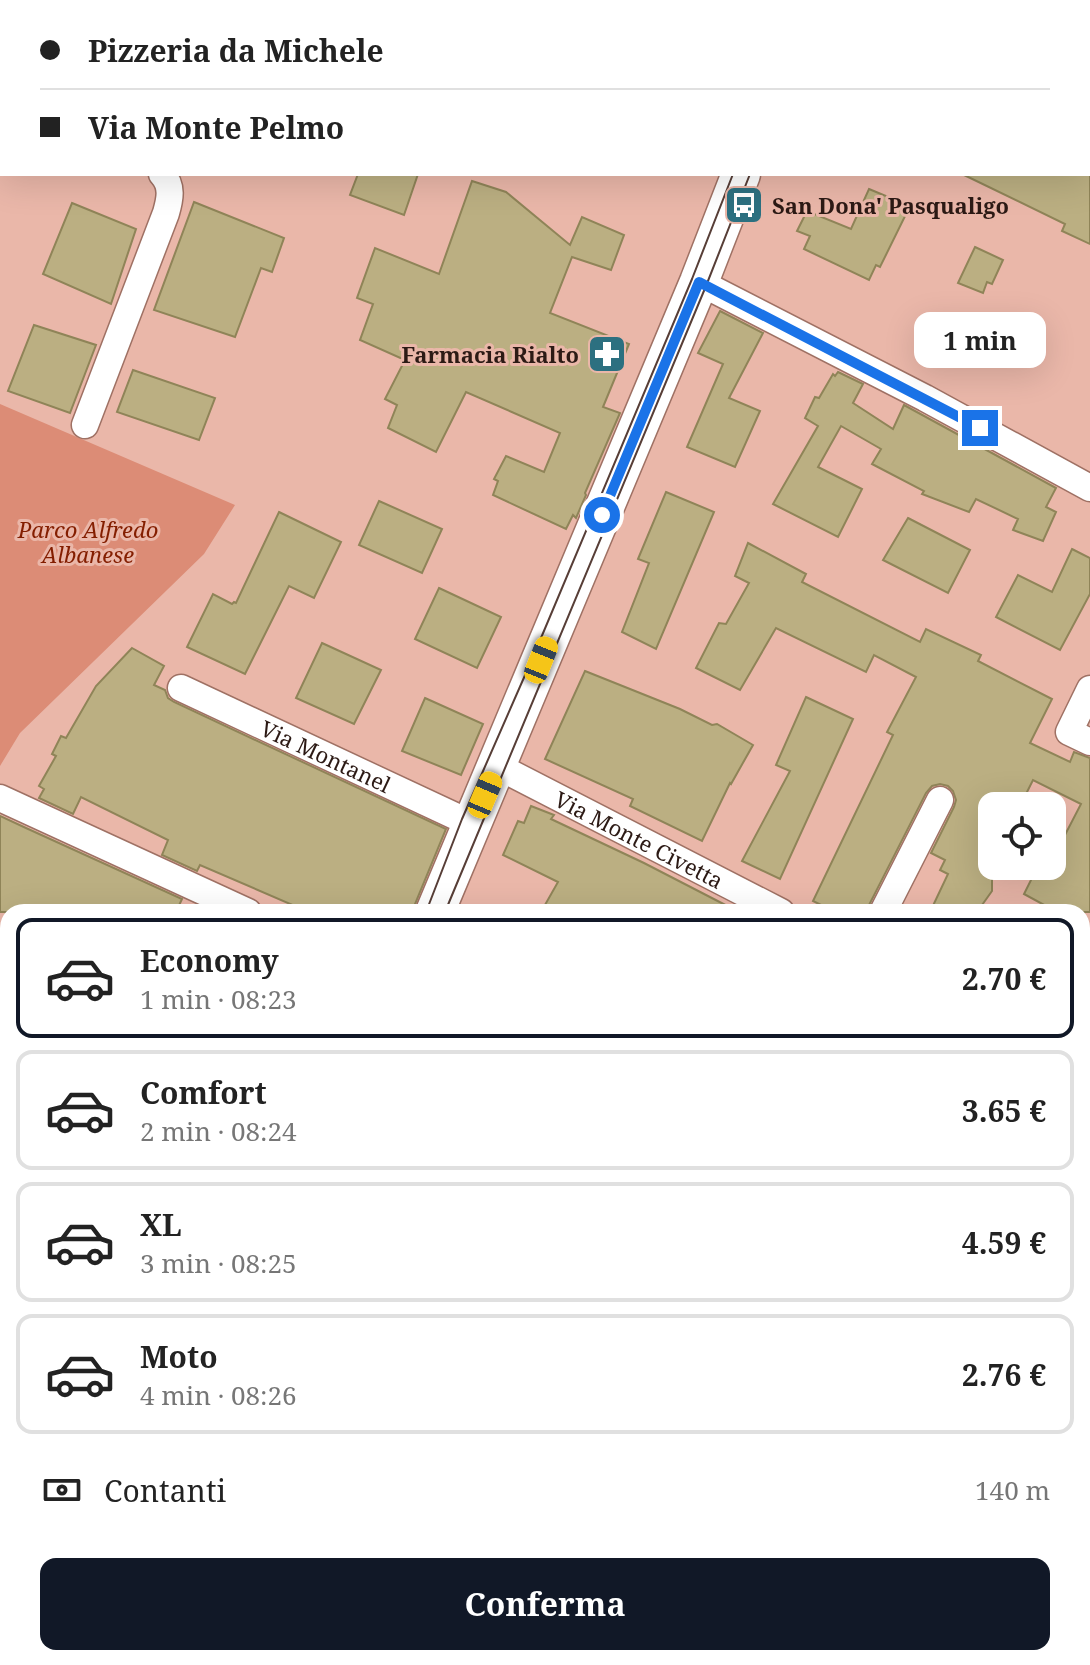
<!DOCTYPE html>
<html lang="it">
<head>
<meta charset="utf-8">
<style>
  :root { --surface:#fff; --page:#f6f6f6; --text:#222; --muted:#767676; --line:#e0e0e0; --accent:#111827 }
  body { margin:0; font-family:"Noto Serif",serif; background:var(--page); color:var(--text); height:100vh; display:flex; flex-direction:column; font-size:30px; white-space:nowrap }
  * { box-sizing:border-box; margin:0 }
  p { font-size:26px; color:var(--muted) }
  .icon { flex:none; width:44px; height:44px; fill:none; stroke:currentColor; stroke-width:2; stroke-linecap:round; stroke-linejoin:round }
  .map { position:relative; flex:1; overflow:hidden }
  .sheet { position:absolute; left:0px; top:904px; width:1090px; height:762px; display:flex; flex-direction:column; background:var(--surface); border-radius:24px 24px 0 0; box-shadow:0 8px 32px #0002 }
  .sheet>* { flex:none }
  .top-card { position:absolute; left:0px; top:0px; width:1090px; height:176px; box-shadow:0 8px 32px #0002; display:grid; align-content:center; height:176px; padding:0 40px; background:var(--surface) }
  .fabs { position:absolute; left:978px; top:792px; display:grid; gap:16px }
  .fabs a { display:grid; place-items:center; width:88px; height:88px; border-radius:16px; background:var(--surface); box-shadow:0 8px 32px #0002; font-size:40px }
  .end { position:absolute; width:36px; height:36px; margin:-18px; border:10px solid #1a73e8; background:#fff; box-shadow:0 0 0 4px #fff }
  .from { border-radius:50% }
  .bubble { position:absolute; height:56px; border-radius:16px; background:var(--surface); box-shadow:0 8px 32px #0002; font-size:26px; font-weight:700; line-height:56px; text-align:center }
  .car { position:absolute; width:24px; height:48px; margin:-24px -12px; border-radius:10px; box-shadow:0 0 6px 2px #0007; background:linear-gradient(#f5c518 24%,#345 0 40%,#f5c518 0 76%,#345 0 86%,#f5c518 0) }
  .top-card b { display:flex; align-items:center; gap:28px; height:76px; font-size:30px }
  .top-card b+b { border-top:2px solid var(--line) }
  .top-card i { width:20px; height:20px; background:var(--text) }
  ul { padding:14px 0 0; list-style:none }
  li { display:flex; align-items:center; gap:24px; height:120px; margin:0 16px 12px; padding:0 24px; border:4px solid var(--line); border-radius:16px }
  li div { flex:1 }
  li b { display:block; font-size:30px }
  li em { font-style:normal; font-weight:700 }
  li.current { border-color:var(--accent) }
  li>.icon { width:72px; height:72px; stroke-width:1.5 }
  .pay { display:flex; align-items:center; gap:20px; height:88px; padding:0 40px; font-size:30px }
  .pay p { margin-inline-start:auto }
  .primary-button { display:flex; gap:16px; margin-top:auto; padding:16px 40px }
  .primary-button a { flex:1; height:92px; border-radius:16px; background:var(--accent); color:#fff; font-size:32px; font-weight:700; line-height:92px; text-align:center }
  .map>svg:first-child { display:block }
  .built { fill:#e0a899 }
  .green { fill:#dc8c76 }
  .building { fill:#bbaf82; stroke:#8f8458; stroke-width:2 }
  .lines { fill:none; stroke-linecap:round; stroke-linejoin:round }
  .street-casing { stroke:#9f7164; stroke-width:29 }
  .secondary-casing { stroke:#9f7164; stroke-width:41 }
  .street { stroke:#fff; stroke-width:26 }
  .secondary { stroke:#fff; stroke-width:38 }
  .tram { stroke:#573e37; stroke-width:2 }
  .route { stroke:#1a73e8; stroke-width:10 }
  .labels { text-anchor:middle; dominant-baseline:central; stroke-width:6; stroke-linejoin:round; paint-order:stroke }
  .poi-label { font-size:22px; font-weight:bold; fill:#2c1a15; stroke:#eab7a9; text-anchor:start }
  .park-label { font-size:22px; font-style:italic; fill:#841e00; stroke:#eab7a9 }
  .street-label { font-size:22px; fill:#2c1a15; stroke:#eab7a9 }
</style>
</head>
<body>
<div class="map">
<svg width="1090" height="1665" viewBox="0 0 1090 1665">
  <rect width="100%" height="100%" fill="#eab7a9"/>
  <polygon class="built" points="1090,1401 1090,1665 985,1665 969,1658 1082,1658 1082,1412 1085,1412"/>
  <polygon class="green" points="0,404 235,505 204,554 20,733 0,766"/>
  <g class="building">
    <polygon points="358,174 418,174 404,215 350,195"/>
    <polygon points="962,174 1090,174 1090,244 1062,231 1065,224"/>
    <polygon points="472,181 506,192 570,245 582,217 624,235 611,270 572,257 550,313 629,344 603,407 620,413 585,493 586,495 576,518 573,515 566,529 493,495 498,481 494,479 506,456 544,472 560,433 466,392 436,452 388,428 397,405 385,399 405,360 360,340 373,304 357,298 375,248 439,274"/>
    <polygon points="869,189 910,206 880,267 876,265 869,280 804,249 810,236 797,231 807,211 851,229"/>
    <polygon points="194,202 284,238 272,272 261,268 235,337 154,310"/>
    <polygon points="72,203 136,229 111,304 43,274"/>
    <polygon points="975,247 1003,260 992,284 987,282 983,293 958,283"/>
    <polygon points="720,311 763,333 729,398 760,411 735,467 687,447 723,364 698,353"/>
    <polygon points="34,325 96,345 70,413 8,391"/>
    <polygon points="133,370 215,398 199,440 117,412"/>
    <polygon points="838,372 863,384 853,403 893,429 904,405 1056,488 1046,507 1056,512 1043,541 1013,530 1018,519 976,499 969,512 922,494 924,491 872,464 881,449 841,426 818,467 862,489 838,537 773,504 818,426 805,418 815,397 819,398 833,374 835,376"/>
    <polygon points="666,492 714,512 656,649 622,632 649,563 638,559"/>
    <polygon points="379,501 442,529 422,573 359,545"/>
    <polygon points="279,512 341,542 314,598 289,586 245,674 187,647 213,594 232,604 234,602 236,603"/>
    <polygon points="908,518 970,550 948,593 883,560"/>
    <polygon points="748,543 806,574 802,582 920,642 926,629 981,655 978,661 1052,699 1030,743 1070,762 1074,752 1090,758 1090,912 1057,912 1024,894 1038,866 1052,866 1052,860 1081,804 1033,780 1020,806 992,806 992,891 977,912 930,912 948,874 940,870 945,860 931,853 954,807 956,800 953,791 948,786 940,784 932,786 926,793 869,905 867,912 835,912 813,901 893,735 887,732 916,677 874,655 866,672 776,628 740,690 696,668 719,623 726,624 749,583 735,576"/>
    <polygon points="1072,549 1090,558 1090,594 1060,650 996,617 1018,575 1052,592"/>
    <polygon points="439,588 501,617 477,668 415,639"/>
    <polygon points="322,643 381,670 354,724 296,698"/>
    <polygon points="132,648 164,666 154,685 165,690 168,698 174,702 446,829 415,904 413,912 293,912 295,906 200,865 197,871 162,855 168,840 81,797 73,814 39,798 44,789 39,786 56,756 52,754 61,736 66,738 96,686"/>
    <polygon points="585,671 680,709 712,725 717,724 753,745 731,784 730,783 702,841 630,806 633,799 545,759"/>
    <polygon points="806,697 853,719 780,879 742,861 790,771 776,765"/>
    <polygon points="425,698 483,724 461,775 402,751"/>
    <polygon points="531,806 554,815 551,819 644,863 739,912 541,912 558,882 503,855 518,821 524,823"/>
    <polygon points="0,816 26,828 182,899 176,912 0,912"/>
  </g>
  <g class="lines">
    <g class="street-casing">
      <g id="street">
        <polyline points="1034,0 1038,2"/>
        <polyline points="1088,27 1090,28"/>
        <polyline points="0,133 2,133"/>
        <polyline points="699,282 925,398 1090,488"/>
        <path d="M85 425 166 213C170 199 173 186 162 174"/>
        <path id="s1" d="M181 688 472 824"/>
        <polyline points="1090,689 1069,732 1090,742"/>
        <path id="s2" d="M497 766 781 912"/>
        <polyline points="0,798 248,912"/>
        <polyline points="883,912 940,800"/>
        <polyline points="1082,1071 1090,1075"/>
        <polyline points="1082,1242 1090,1246"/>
        <polyline points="0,1435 8,1437"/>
        <polyline points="936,1658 952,1665"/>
        <polyline points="723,1665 726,1658"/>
      </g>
    </g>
    <g class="secondary-casing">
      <g id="secondary">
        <polyline points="794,2 794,0"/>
        <polyline points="435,912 699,282 741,174"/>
        <polyline points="194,1665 196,1658"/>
      </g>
    </g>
    <use href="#street" class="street"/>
    <use href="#secondary" class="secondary"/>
    <g class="tram">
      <polyline points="788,2 788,0"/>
      <polyline points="802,2 802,0"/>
      <polyline points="426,912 462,819 533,657 692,279 733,174"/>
      <polyline points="445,912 706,286 750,174"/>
      <polyline points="186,1665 188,1658"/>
      <polyline points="202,1665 203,1658"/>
    </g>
  </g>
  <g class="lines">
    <polyline class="route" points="602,515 699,282 980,428"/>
  </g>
  <defs>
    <g id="bus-square" transform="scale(2)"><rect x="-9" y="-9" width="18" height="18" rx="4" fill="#2c7080" stroke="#eab7a9"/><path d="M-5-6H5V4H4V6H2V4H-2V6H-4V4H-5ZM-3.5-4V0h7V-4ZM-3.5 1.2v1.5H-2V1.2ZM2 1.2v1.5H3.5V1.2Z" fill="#fff"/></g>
    <g id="pharmacy-square" transform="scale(2)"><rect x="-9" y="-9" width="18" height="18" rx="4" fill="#2c7080" stroke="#eab7a9"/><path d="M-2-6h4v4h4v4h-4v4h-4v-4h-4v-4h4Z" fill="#fff"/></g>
  </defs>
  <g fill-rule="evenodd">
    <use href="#bus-square" x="744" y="205"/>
    <use href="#pharmacy-square" x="607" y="354"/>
  </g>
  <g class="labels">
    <g class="poi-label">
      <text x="772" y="205">San Dona' Pasqualigo</text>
      <text x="579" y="354" text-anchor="end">Farmacia Rialto</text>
    </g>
    <g class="park-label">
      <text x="88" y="529">Parco Alfredo<tspan x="88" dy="25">Albanese</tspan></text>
    </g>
    <g class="street-label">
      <text stroke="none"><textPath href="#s1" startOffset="160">Via Montanel</textPath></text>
      <text stroke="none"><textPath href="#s2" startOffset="160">Via Monte Civetta</textPath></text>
    </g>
  </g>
</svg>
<div class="fabs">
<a><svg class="icon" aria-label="locate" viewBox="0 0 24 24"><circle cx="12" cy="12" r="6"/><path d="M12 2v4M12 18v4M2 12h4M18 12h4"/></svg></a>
</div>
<i class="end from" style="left:602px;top:515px"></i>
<i class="end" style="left:980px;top:428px"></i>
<div class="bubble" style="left:914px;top:312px;width:132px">1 min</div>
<i class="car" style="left:541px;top:660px;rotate:22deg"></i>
<i class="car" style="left:485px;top:795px;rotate:23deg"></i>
<div class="top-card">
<b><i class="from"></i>Pizzeria da Michele</b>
<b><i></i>Via Monte Pelmo</b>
</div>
<section class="sheet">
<ul>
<li class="current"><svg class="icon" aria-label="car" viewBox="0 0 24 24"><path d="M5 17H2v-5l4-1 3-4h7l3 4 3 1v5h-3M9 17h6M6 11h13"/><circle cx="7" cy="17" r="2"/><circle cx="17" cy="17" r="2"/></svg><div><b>Economy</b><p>1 min · 08:23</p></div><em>2.70 €</em></li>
<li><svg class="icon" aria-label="car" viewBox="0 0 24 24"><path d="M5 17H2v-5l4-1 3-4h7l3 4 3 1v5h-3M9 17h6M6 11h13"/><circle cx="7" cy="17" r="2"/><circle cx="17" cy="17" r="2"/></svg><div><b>Comfort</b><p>2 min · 08:24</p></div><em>3.65 €</em></li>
<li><svg class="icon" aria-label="car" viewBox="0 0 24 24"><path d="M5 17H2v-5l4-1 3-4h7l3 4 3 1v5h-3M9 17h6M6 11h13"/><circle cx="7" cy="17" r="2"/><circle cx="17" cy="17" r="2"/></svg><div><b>XL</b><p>3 min · 08:25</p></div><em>4.59 €</em></li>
<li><svg class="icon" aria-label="car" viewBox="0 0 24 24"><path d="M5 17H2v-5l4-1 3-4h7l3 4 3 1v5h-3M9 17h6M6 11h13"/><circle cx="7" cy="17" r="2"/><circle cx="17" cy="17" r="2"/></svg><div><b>Moto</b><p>4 min · 08:26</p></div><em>2.76 €</em></li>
</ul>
<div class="pay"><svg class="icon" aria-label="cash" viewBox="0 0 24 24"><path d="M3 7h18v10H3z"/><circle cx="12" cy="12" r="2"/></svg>Contanti<p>140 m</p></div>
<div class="primary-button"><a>Conferma</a></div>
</section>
</div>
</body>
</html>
